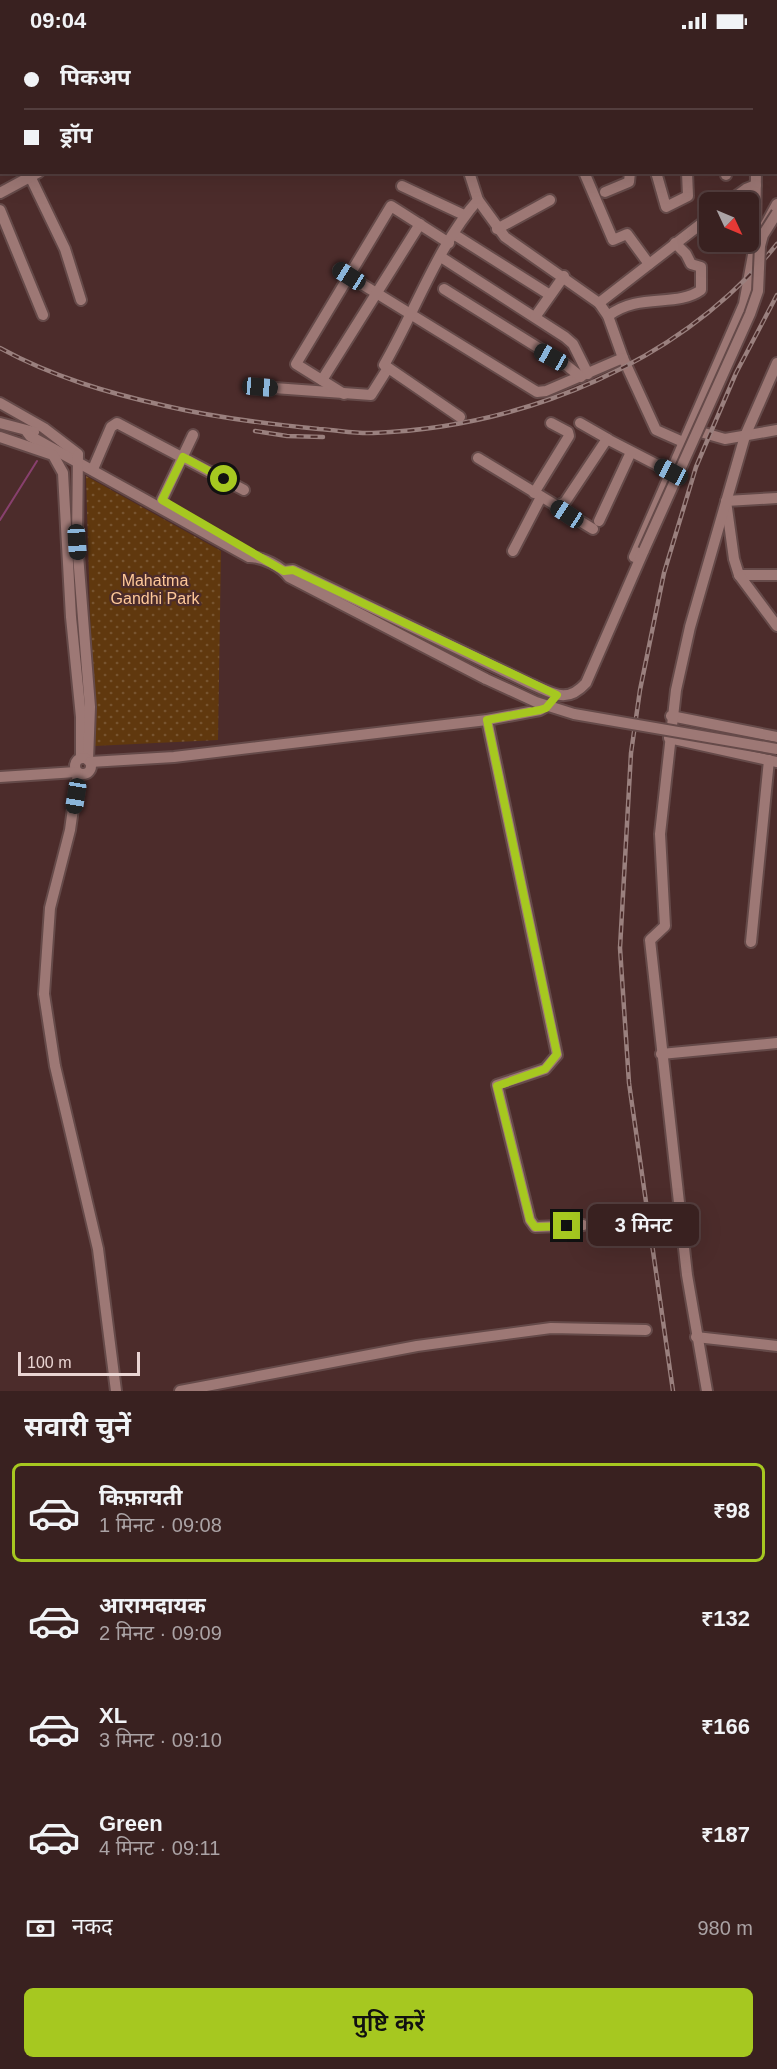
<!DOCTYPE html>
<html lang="hi">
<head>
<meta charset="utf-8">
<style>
  :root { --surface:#392120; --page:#402929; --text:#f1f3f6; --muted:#aba3a5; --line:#533e3e; --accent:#a6c820 }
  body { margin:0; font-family:Arial,"Noto Sans Devanagari",sans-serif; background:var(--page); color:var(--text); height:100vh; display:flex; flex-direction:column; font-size:22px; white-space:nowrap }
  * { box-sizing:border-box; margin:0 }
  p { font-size:20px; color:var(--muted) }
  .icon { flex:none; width:33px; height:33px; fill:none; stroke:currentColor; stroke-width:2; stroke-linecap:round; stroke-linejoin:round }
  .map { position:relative; height:1349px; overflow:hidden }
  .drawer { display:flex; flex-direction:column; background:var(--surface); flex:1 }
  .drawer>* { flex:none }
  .guide { position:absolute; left:0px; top:0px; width:777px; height:132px; box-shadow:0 6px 24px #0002,0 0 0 2px var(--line); display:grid; align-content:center; height:132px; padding:0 24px; background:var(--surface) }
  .needle { width:39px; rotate:134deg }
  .buttons { position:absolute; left:699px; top:150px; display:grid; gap:12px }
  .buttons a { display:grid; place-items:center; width:60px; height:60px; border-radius:9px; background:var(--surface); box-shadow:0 6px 24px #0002,0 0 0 2px var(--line); font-size:30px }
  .scale { position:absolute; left:18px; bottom:15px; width:122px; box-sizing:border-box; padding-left:6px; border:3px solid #ead5d3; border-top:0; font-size:16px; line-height:21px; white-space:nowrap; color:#ead5d3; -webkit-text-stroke:4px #4c2c2b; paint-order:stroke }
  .end { position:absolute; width:27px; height:27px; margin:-14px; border:8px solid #a6c820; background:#111; box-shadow:0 0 0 3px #111 }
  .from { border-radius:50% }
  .bubble { position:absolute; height:42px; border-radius:9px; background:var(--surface); box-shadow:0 6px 24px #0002,0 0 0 2px var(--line); font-size:20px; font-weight:600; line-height:42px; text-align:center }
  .car { position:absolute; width:18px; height:36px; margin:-18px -9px; border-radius:8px; box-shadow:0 0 4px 2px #0007; background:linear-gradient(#222 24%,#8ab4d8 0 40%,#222 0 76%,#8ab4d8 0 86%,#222 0) }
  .guide b { display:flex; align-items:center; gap:21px; height:57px; font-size:22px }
  .guide b+b { border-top:2px solid var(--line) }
  .guide i { width:15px; height:15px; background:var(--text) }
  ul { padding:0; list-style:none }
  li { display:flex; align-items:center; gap:18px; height:99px; margin:0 12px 9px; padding:0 12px; border:3px solid transparent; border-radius:9px }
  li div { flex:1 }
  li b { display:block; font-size:22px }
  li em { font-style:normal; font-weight:600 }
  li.on { border-color:var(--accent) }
  li>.icon { width:54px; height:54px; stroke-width:1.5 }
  h2 { padding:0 24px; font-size:27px; line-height:72px }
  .pay { display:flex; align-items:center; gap:15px; height:66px; padding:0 24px; font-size:22px }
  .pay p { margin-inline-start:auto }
  .cta { display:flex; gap:12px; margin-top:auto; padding:12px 24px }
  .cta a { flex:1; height:69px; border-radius:9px; background:var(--accent); color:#111; font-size:24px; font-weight:600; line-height:69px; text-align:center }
  .status { display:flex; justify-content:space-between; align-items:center; height:42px; padding:0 30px; background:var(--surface); direction:ltr }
  .status svg { height:16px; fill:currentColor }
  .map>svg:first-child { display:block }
  .park { fill:url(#park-dots) }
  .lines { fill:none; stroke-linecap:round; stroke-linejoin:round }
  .stream { stroke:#88406e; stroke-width:2 }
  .minor-casing { stroke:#654a49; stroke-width:14 }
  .minor { stroke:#9d7875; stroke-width:10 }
  .rail-casing { stroke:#9a807e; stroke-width:4.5 }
  .rail { stroke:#4c2c2b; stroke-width:2; stroke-dasharray:7; stroke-linecap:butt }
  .minor-bridge-casing { stroke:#654a49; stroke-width:14; stroke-linecap:butt }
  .minor-bridge { stroke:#9d7875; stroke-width:10 }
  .route { stroke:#a6c820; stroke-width:8 }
  .labels { text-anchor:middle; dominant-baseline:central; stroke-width:4.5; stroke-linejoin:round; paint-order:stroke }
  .park-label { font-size:16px; fill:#fec899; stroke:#4c2c2b }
</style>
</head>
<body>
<div class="status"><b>09:04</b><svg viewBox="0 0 49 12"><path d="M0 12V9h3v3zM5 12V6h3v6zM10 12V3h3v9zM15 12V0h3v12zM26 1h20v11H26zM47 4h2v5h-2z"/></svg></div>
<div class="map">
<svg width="777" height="1349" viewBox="0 0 777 1349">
  <defs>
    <pattern id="park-dots" width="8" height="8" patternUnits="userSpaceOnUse" patternTransform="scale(1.5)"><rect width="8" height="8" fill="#60380e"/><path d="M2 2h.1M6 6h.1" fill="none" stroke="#775430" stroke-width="1.8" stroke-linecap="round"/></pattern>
  </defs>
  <rect width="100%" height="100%" fill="#4c2c2b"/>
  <polygon class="park" points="86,434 221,509 218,698 94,704"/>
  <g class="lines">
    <polyline class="stream" points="0,478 37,419"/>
    <g class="minor-casing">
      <g id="minor">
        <polyline points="437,0 438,2"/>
        <polyline points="552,0 552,2"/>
        <polyline points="644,0 645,2"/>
        <polyline points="682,0 682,2"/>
        <polyline points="753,0 754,2"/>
        <polyline points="716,1 716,2"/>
        <polyline points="144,2 147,0"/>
        <polyline points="0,79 2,81"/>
        <polyline points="28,130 65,207 81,258"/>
        <polyline points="469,130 478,158 505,195 599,261 608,274 623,316 656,388 683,400"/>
        <polyline points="584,130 613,198 627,192 649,222"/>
        <polyline points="656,130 666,165 688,154 687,130"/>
        <polyline points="726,130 726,133"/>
        <polyline points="402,144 464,173"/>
        <polyline points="605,150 629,140 630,130"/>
        <polyline points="0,151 39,130"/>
        <polyline points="728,160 746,147 756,143"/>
        <polyline points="0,168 43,273"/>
        <polyline points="497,187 550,158"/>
        <polyline points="455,193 550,253"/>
        <polyline points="755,196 756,130"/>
        <polyline points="441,215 565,295 573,302 588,332"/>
        <polyline points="339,228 537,350 546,349 623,316"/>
        <polyline points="444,247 566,323 581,335"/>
        <polyline points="599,261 710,175"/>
        <path d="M608 274C639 250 676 266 701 248V225L691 222 686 212 675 201"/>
        <polyline points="535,275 564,234"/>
        <polyline points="322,338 420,182"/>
        <polyline points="260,345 371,353 388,326"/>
        <polyline points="344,352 296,322 391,164 449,201"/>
        <polyline points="0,361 44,386 78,412"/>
        <path d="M460 375 384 323C415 270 438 203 478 158"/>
        <polyline points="0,381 34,390"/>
        <polyline points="580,381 608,397"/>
        <polyline points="690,387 725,397 777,388"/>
        <path d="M27 390 30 394 249 515C263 515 281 524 289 535L486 637"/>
        <polyline points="0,395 53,413 63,431 71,575 81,675 81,716"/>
        <polyline points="78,413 77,500 90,665 88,718"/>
        <polyline points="478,416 557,464 565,460 607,397 671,430"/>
        <polyline points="93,427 111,385 117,381 244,448"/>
        <polyline points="534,451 569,394 568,390 551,381"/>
        <polyline points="777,456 726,459 734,517 739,533 777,533"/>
        <polyline points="162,458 193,393"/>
        <polyline points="555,464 593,487"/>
        <polyline points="599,479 631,410"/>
        <polyline points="513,509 541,455"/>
        <polyline points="634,515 744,262 755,202 777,162"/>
        <path d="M284 529 293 528 531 642C554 652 567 662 586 641L644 508"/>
        <polyline points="739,533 777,584"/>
        <polyline points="671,674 777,695"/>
        <polyline points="487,678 557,1013 545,1027 497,1043 530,1178 535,1185 583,1183"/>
        <polyline points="669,696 777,720"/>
        <circle cx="83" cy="724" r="8"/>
        <polyline points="90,720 174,715 487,678 540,668 552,661"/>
        <polyline points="78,731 70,788 50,866 44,952 55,1024 98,1207 116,1349"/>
        <polyline points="0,735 76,730"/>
        <polyline points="751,900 769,718"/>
        <polyline points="661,1012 777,1001"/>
        <polyline points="696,1295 777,1304"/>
        <polyline points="180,1349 417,1304 551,1286 646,1288"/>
        <polyline points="707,1349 687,1233 650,898 665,884 660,792 676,648 690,585 745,394 777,321"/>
      </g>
    </g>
    <use href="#minor" class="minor"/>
    <g class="rail-casing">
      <g id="rail">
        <path d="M0 306C53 335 108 351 166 364 217 376 267 382 319 387 337 388 356 392 373 391 524 385 681 321 777 202"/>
        <polyline points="255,389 287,394 323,395"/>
        <polyline points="673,1349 629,1041 620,906 631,711 640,648 664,531 696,425 736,331 777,253"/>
      </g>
    </g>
    <use href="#rail" class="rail"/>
    <g class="minor-bridge-casing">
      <g id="minor-bridge">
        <polyline points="644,508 750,272 758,249 760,204 763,193 777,171"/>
        <polyline points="486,637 536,660 574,672 777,707"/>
      </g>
    </g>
    <use href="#minor-bridge" class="minor-bridge"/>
  </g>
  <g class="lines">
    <polyline class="route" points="224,437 183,415 162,458 284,529 293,528 557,653 546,666 540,668 487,678 557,1012 545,1027 497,1044 530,1178 535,1185 567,1184"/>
  </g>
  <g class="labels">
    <g class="park-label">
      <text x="155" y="538">Mahatma<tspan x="155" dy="18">Gandhi Park</tspan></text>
    </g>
  </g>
</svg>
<div class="buttons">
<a><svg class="needle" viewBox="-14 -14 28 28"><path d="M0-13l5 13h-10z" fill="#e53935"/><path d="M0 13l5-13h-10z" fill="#aba3a5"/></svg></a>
</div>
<div class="scale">100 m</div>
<i class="end from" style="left:224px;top:437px"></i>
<i class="end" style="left:567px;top:1184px"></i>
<div class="bubble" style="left:588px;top:1162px;width:111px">3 मिनट</div>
<i class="car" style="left:349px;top:234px;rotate:302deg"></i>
<i class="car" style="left:551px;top:315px;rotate:299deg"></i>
<i class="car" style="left:260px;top:345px;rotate:95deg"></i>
<i class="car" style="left:671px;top:430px;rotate:298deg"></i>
<i class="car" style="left:567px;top:472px;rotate:303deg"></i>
<i class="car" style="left:77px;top:500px;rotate:176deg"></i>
<i class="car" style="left:76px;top:754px;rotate:189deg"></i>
<div class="guide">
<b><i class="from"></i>पिकअप</b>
<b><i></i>ड्रॉप</b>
</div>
</div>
<section class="drawer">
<h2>सवारी चुनें</h2>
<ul>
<li class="on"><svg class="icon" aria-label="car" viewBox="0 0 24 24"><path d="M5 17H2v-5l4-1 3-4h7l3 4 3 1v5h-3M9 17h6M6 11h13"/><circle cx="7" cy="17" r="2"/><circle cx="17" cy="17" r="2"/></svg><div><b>किफ़ायती</b><p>1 मिनट · 09:08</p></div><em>₹98</em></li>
<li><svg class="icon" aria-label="car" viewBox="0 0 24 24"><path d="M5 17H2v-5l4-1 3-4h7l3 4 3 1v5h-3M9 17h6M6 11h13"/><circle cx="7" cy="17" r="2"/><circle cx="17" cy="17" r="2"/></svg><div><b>आरामदायक</b><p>2 मिनट · 09:09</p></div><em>₹132</em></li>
<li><svg class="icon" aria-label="car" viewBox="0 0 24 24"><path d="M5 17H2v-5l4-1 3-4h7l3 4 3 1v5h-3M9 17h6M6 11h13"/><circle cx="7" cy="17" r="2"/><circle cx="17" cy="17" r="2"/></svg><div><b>XL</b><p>3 मिनट · 09:10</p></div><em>₹166</em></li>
<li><svg class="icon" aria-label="car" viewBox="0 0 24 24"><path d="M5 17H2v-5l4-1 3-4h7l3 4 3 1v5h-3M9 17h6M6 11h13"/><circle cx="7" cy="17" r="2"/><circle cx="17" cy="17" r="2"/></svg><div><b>Green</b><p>4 मिनट · 09:11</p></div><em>₹187</em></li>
</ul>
<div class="pay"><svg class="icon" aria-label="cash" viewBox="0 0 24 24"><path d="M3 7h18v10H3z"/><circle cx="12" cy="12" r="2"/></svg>नकद<p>980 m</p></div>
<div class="cta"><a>पुष्टि करें</a></div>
</section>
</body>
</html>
